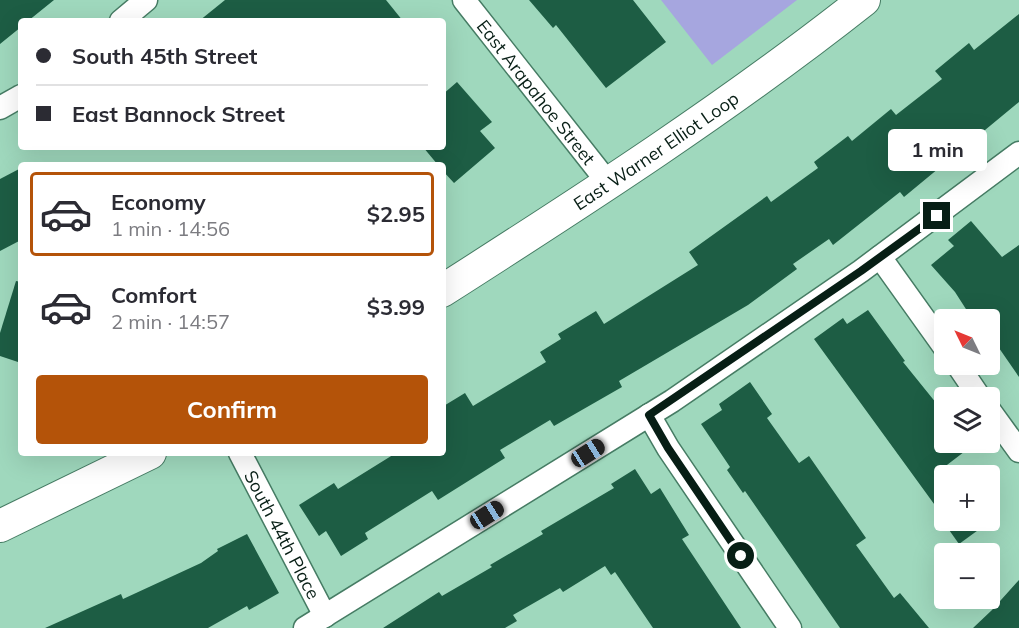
<!DOCTYPE html>
<html lang="en">
<head>
<meta charset="utf-8">
<style>
  :root { --surface:#fff; --page:#f2f2f3; --text:#2b2b33; --muted:#7c7c81; --line:#e1e1e2; --accent:#b45309 }
  body { margin:0; font-family:Mulish,sans-serif; background:var(--page); color:var(--text); height:100vh; display:flex; flex-direction:column; font-size:22px; white-space:nowrap }
  * { box-sizing:border-box; margin:0 }
  p { font-size:20px; color:var(--muted) }
  .icon { flex:none; width:33px; height:33px; fill:none; stroke:currentColor; stroke-width:2; stroke-linecap:round; stroke-linejoin:round }
  .map { position:relative; flex:1; overflow:hidden }
  .sheet { position:absolute; left:18px; top:162px; width:428px; height:294px; display:flex; flex-direction:column; background:var(--surface); border-radius:6px; box-shadow:0 6px 24px #0002 }
  .sheet>* { flex:none }
  .top-card { position:absolute; left:18px; top:18px; width:428px; height:132px; border-radius:6px; box-shadow:0 6px 24px #0002; display:grid; align-content:center; height:132px; padding:0 18px; background:var(--surface) }
  .needle { width:39px; rotate:313deg }
  .controls { position:absolute; left:934px; top:309px; display:grid; gap:12px }
  .controls a { display:grid; place-items:center; width:66px; height:66px; border-radius:6px; background:var(--surface); box-shadow:0 6px 24px #0002; font-size:30px }
  .end { position:absolute; width:27px; height:27px; margin:-14px; border:8px solid #071e15; background:#fff; box-shadow:0 0 0 3px #fff }
  .from { border-radius:50% }
  .bubble { position:absolute; height:42px; border-radius:6px; background:var(--surface); box-shadow:0 6px 24px #0002; font-size:20px; font-weight:700; line-height:42px; text-align:center }
  .car { position:absolute; width:18px; height:36px; margin:-18px -9px; border-radius:8px; box-shadow:0 0 4px 2px #0007; background:linear-gradient(#222 24%,#8ab4d8 0 40%,#222 0 76%,#8ab4d8 0 86%,#222 0) }
  .top-card b { display:flex; align-items:center; gap:21px; height:57px; font-size:22px }
  .top-card b+b { border-top:2px solid var(--line) }
  .top-card i { width:15px; height:15px; background:var(--text) }
  ul { padding:10px 0 0; list-style:none }
  li { display:flex; align-items:center; gap:18px; height:84px; margin:0 12px 9px; padding:0 6px; border:3px solid transparent; border-radius:6px }
  li div { flex:1 }
  li b { display:block; font-size:22px }
  li em { font-style:normal; font-weight:700 }
  li.on { border-color:var(--accent) }
  li>.icon { width:54px; height:54px; stroke-width:1.5 }
  .primary-button { display:flex; gap:12px; margin-top:auto; padding:12px 18px }
  .primary-button a { flex:1; height:69px; border-radius:6px; background:var(--accent); color:#fff; font-size:24px; font-weight:700; line-height:69px; text-align:center }
  .map>svg:first-child { display:block }
  .green { fill:#a6a6df }
  .building { fill:#1d5d44 }
  .lines { fill:none; stroke-linecap:round; stroke-linejoin:round }
  .minor-casing { stroke:#467c64; stroke-width:25 }
  .secondary-casing { stroke:#467c64; stroke-width:34 }
  .minor { stroke:#fff; stroke-width:22 }
  .secondary { stroke:#fff; stroke-width:32 }
  .route { stroke:#071e15; stroke-width:8 }
  .labels { text-anchor:middle; dominant-baseline:central; stroke-width:6; stroke-linejoin:round; paint-order:stroke }
  .street-label { font-size:18px; fill:#071e15; stroke:#ace5ca }
</style>
</head>
<body>
<div class="map">
<svg width="1019" height="628" viewBox="0 0 1019 628">
  <rect width="100%" height="100%" fill="#9fd8bd"/>
  <polygon class="green" points="661,0 797,0 712,65"/>
  <g class="building">
    <polygon points="0,0 54,0 28,21 21,21 21,27 0,44"/>
    <polygon points="225,0 386,0 403,21 199,21"/>
    <polygon points="529,0 633,0 666,42 606,88 556,25 553,28"/>
    <polygon points="1019,14 1019,102 904,197 900,192 833,245 829,239 793,264 797,269 748,305 619,381 622,387 554,426 550,420 500,450 505,458 438,500 432,491 365,533 368,539 341,556 326,531 319,536 299,505 334,483 338,489 396,453 442,453 442,407 465,393 473,406 546,362 540,352 561,339 558,334 596,311 604,324 698,265 689,252 767,196 771,202 818,168 814,162 848,136 852,141 891,109 896,115 942,79 935,71 969,43 974,50"/>
    <polygon points="457,82 492,122 480,131 495,148 454,183 442,170 442,165 438,165 423,147 442,147 442,95"/>
    <polygon points="21,168 21,240 0,251 0,179"/>
    <polygon points="971,221 1002,257 1019,245 1019,377 990,335 990,320 973,320 955,292 931,265 954,246 948,240"/>
    <polygon points="16,281 21,282 21,363 0,356 0,333"/>
    <polygon points="868,310 905,361 903,362 945,414 945,442 977,442 943,468 945,519 814,339 843,318 847,324"/>
    <polygon points="750,382 772,414 767,418 799,463 809,456 866,538 856,545 894,598 900,593 929,628 840,628 745,491 743,493 727,470 730,467 701,424 722,410 719,404"/>
    <polygon points="635,469 651,494 660,488 689,535 682,539 741,628 653,628 615,572 611,575 605,566 563,592 560,588 513,615 517,621 505,628 383,628 439,592 442,596 492,567 490,565 543,534 541,531 614,488 611,484"/>
    <polygon points="942,520 992,520 959,544"/>
    <polygon points="247,534 279,593 249,610 247,606 208,628 45,628 121,594 123,599 201,563 218,551 217,549"/>
    <polygon points="1019,580 1019,628 973,628 992,610"/>
  </g>
  <g class="lines">
    <g class="minor-casing">
      <g id="minor">
        <path id="s1" d="M464 0 609 184"/>
        <polyline points="121,21 146,0"/>
        <polyline points="0,108 21,96"/>
        <polyline points="880,257 945,348"/>
        <polyline points="957,364 980,398"/>
        <polyline points="990,411 1019,451"/>
        <polyline points="649,415 668,448 790,628"/>
        <path id="s2" d="M240 453 325 616"/>
        <polyline points="305,628 672,401 861,271 1019,153"/>
      </g>
    </g>
    <g class="secondary-casing">
      <g id="secondary">
        <path id="s3" d="M442 291C586 199 730 106 864 0"/>
        <polyline points="0,526 150,453"/>
      </g>
    </g>
    <use href="#minor" class="minor"/>
    <use href="#secondary" class="secondary"/>
  </g>
  <g class="lines">
    <polyline class="route" points="741,556 668,448 649,415 861,271 937,216"/>
  </g>
  <g class="labels">
    <g class="street-label">
      <text stroke="none"><textPath href="#s1" startOffset="117">East Arapahoe Street</textPath></text>
      <text stroke="none"><textPath href="#s3" startOffset="256">East Warner Elliot Loop</textPath></text>
      <text stroke="none"><textPath href="#s2" startOffset="92">South 44th Place</textPath></text>
    </g>
  </g>
</svg>
<div class="controls">
<a><svg class="needle" viewBox="-14 -14 28 28"><path d="M0-13l5 13h-10z" fill="#e53935"/><path d="M0 13l5-13h-10z" fill="#7c7c81"/></svg></a>
<a><svg class="icon" aria-label="layers" viewBox="0 0 24 24"><path d="M12 4l9 5-9 5-9-5zM3 14l9 5 9-5"/></svg></a>
<a>+</a>
<a>−</a>
</div>
<i class="end from" style="left:741px;top:556px"></i>
<i class="end" style="left:937px;top:216px"></i>
<div class="bubble" style="left:888px;top:129px;width:99px">1 min</div>
<i class="car" style="left:588px;top:453px;rotate:58deg"></i>
<i class="car" style="left:487px;top:515px;rotate:58deg"></i>
<div class="top-card">
<b><i class="from"></i>South 45th Street</b>
<b><i></i>East Bannock Street</b>
</div>
<section class="sheet">
<ul>
<li class="on"><svg class="icon" aria-label="car" viewBox="0 0 24 24"><path d="M5 17H2v-5l4-1 3-4h7l3 4 3 1v5h-3M9 17h6M6 11h13"/><circle cx="7" cy="17" r="2"/><circle cx="17" cy="17" r="2"/></svg><div><b>Economy</b><p>1 min · 14:56</p></div><em>$2.95</em></li>
<li><svg class="icon" aria-label="car" viewBox="0 0 24 24"><path d="M5 17H2v-5l4-1 3-4h7l3 4 3 1v5h-3M9 17h6M6 11h13"/><circle cx="7" cy="17" r="2"/><circle cx="17" cy="17" r="2"/></svg><div><b>Comfort</b><p>2 min · 14:57</p></div><em>$3.99</em></li>
</ul>
<div class="primary-button"><a>Confirm</a></div>
</section>
</div>
</body>
</html>
